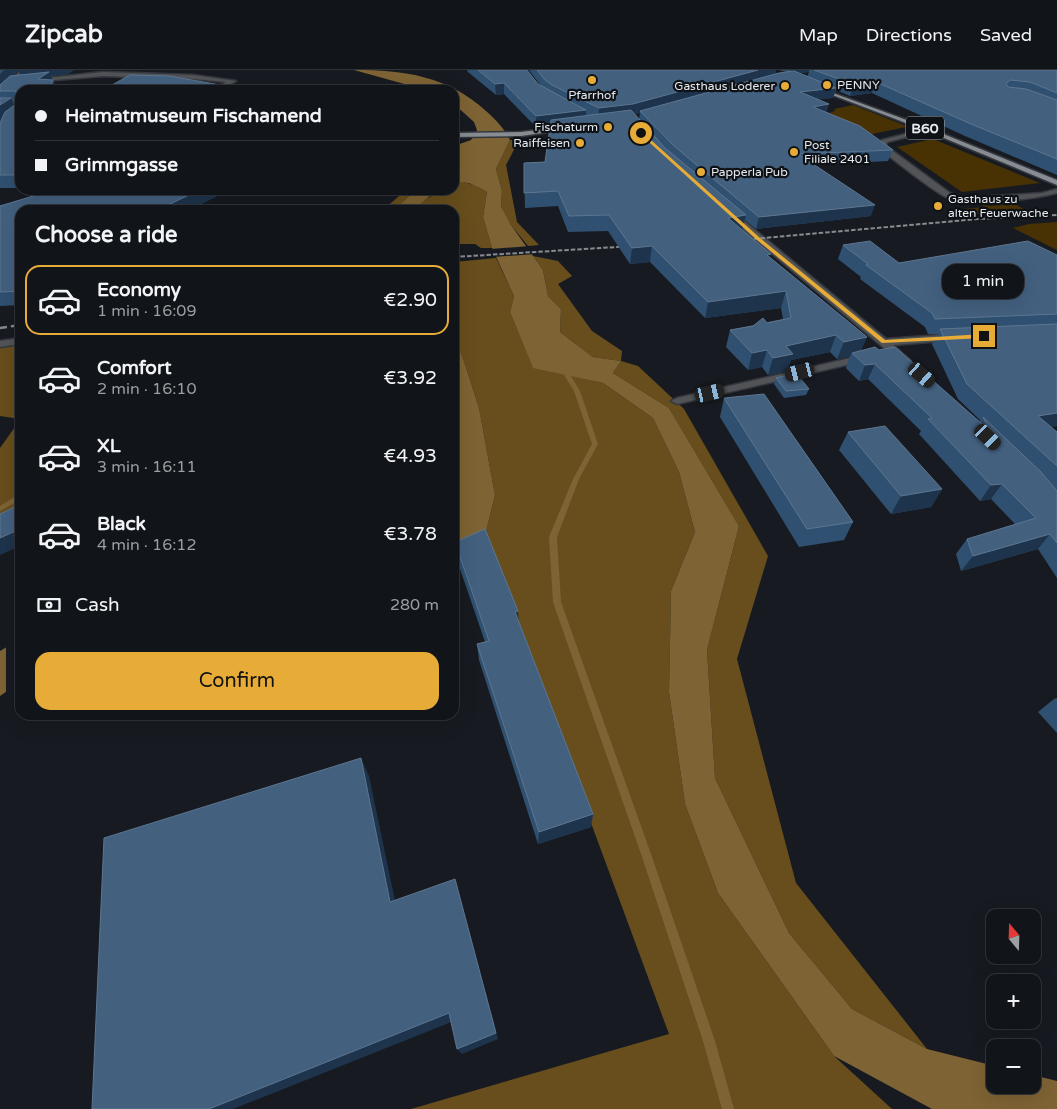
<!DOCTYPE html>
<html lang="en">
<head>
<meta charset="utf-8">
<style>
  :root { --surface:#111419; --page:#1e2126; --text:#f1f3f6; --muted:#9c9ea2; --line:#303338; --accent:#e7ac37 }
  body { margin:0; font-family:"Varela Round",sans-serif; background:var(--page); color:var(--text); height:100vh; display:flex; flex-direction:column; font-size:19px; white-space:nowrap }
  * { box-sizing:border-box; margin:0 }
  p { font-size:16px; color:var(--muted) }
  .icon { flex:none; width:28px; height:28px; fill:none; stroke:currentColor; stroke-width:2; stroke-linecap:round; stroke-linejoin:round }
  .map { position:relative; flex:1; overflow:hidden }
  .details { position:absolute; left:15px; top:135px; width:444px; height:515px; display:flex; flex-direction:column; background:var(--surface); border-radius:15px; box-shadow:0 5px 20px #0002,0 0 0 1px var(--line) }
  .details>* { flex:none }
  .banner { position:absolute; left:15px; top:15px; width:444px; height:110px; border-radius:15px; box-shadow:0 5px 20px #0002,0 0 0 1px var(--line); display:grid; align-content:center; height:110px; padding:0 20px; background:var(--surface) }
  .needle { width:32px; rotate:341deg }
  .fabs { position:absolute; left:986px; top:839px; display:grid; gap:10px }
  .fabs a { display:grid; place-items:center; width:55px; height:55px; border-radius:10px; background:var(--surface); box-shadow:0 5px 20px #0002,0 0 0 1px var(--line); font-size:25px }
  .end { position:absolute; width:22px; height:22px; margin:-11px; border:6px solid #e7ac37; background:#111; box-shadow:0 0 0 2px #111 }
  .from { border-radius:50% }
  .bubble { position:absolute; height:35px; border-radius:15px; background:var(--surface); box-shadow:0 5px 20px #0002,0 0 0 1px var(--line); font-size:16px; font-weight:600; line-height:35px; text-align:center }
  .car { position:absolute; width:15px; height:30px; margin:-15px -8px; border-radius:6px; box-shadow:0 0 4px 1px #0007; background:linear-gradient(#222 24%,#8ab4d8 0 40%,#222 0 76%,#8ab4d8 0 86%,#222 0) }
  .banner b { display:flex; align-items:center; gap:18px; height:48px; font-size:19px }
  .banner b+b { border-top:1px solid var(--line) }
  .banner i { width:12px; height:12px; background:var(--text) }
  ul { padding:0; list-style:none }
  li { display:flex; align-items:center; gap:15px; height:70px; margin:0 10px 8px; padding:0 10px; border:2px solid transparent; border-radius:15px }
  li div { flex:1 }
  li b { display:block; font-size:19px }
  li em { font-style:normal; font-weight:600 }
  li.current { border-color:var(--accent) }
  li>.icon { width:45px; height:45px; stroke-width:1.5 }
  h2 { padding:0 20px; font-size:22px; line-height:60px }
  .pay { display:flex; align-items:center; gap:12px; height:55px; padding:0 20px; font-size:19px }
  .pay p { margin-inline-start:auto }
  .primary-button { display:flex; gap:10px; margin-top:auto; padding:10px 20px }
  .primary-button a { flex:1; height:58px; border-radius:15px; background:var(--accent); color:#111; font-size:20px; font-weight:600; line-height:58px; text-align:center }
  header { display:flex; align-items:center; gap:30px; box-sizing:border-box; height:70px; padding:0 25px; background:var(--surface); border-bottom:1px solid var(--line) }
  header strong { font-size:24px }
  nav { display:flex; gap:28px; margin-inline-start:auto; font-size:18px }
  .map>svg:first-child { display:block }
  .green { fill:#483204 }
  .forest { fill:#684e1d }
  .water { fill:#7e6334 }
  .pier { fill:#171b21 }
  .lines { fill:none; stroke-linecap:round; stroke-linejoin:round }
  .stream { fill:#7e6334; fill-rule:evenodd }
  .minor-casing { stroke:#34383e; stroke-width:3 }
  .major-casing { stroke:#34383e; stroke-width:3 }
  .minor { fill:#515356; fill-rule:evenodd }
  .major { fill:#878c92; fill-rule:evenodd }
  .rail-far1 { stroke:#888c91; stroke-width:2; stroke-dasharray:4.5 2; stroke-linecap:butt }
  .rail { stroke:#888c91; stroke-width:2.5; stroke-dasharray:7 4; stroke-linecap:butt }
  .wall { fill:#305071; fill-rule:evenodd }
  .shaded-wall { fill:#1e344c }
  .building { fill:#43607f; stroke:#5d7690 }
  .route { fill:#e7ac37 }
  .poi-dot { fill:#e7ac37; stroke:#0e1217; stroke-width:2 }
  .labels { text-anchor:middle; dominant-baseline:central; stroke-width:4.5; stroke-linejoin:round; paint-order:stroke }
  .far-poi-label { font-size:12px; fill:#e6e9ed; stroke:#0e1217; text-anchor:start }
  .shield { fill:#0e1217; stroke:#a5a8ad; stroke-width:1 }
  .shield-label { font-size:14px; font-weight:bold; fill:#e6e9ed }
</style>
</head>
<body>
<header>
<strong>Zipcab</strong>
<nav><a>Map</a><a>Directions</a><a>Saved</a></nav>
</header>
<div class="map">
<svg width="1057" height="1039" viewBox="0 0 1057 1039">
  <rect width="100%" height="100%" fill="#171b21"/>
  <g class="green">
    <polygon points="853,35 906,56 906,57 867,65 826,44 835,41 834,39"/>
    <polygon points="933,69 1040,113 962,122 897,77"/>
    <polygon points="1008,129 1028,142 970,145 963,139 984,137 979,133 980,132 989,136 1009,134 1004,130"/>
    <polygon points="1057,152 1057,180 1013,158 1029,154"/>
  </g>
  <g class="forest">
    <polygon points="510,70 519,70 506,95 517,152 539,175 528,176 511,155 501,136 502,121 496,99"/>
    <path d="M460 111 474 115 487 122 483 147 492 178H481L475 174H454V140H413C426 129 436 120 454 120V114Z"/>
    <polygon points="406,120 416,120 398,136 396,140 383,140"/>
    <polygon points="533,186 558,191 572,206 558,214 592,261 622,281 621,291 638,296 684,339 768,486 737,589 796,813 927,979 852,939 789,863 715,708 707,580 739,456 669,338 613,303 621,291 593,287 560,262 561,239 548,226 543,200"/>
    <polygon points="496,188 514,226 510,242 533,297 603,313 653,348 679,402 695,462 671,521 669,622 685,734 718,823 834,986 892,1039 411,1039 669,964 485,466 495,425 479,338 462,285 454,270 454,192"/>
    <polygon points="20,274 20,349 0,346 0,277"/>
    <polygon points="20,350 20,445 0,453 0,378"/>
  </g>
  <g class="water">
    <path d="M354 0C404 0 448 6 486 41 496 50 504 58 510 70L496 99 502 121 501 136 511 155 543 200 548 226 561 239 560 262 593 287 621 291 613 303 669 338 739 456 707 580 715 708 789 863 852 939 927 979 995 996V1015H1032L1033 1005 1057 1011V1039H932L834 986 718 823 685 734 669 622 671 521 695 462 679 402 653 348 603 313 533 298 510 242 514 226 492 178 483 147 487 122C476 116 465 109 454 114V76L471 70 477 60 474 52 454 34V20H426Z"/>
    <polygon points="416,120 442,120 430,126 413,140 396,140 398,136"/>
    <polygon points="454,270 462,285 479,338 495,425 485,466 454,483 454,438 460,423 454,378"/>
    <polygon points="20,569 20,612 0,626 0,581"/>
  </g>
  <g class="pier">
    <polygon points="531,176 536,184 493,187 490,179"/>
    <polygon points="20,566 20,615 6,625 6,575"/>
  </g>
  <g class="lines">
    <g class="stream">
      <polygon points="563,296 566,298 580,321 598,374 579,409 557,467 561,532 651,784 715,971 734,1039 722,1039 703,971 641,784 553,532 549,467 573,409 592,374 574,321 560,298"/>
      <polygon points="18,425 20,425 20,430 0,441 0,436"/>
    </g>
    <g class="minor-casing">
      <g id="minor">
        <polygon points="21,0 27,0 0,29 0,23"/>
        <polygon points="103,2 193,5 236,11 220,20 212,20 226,12 193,9 103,6 31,12 28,10"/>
        <path d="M929 58 932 60 931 61 887 72 886 76 950 123 964 128 1042 123 1057 119V123C1031 130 971 136 946 127 936 123 888 86 878 77L882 70Z"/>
        <polygon points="725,140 731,140 886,269 954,264 959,267 954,270 893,275 911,291 906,294 902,293 725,144"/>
        <polygon points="20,268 20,274 0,277 0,271"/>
        <polygon points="868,284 872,285 873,287 872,289 677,334 671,331 677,328"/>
      </g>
    </g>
    <g class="major-casing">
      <g id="major">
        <polygon points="814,16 931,59 1057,110 1057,115 927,61 814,18"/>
        <polygon points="569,56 571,57 571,59 521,66 454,67 454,63 521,62"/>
      </g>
    </g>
    <use href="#minor" class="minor"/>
    <use href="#major" class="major"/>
    <g class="rail-far1">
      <polyline points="741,170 978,149 1057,145"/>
      <polyline points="454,187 633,176"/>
    </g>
    <polyline class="rail" points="0,258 20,255"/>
  </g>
  <g class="wall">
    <path d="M0 0H74L68 4 51 6 57 19 20 20V118H0ZM18 0 21 5 13 6Z"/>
    <path d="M467 0H527L538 14 541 16 529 0H776L775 4 786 2 779 0H1057V105L965 66 872 23 850 26 836 20 833 28 819 29 827 42 893 80 888 91 814 95 871 146 756 159 745 150 742 160 770 188 867 267 861 280 979 352 980 350 958 329 932 274 938 264H928L925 257 860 209 861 207 838 189 843 175 899 193 1057 185V356L1051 357 1057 362V508L1038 479 961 501 956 484 967 469 1015 454 991 429 980 431 919 364 921 361 868 309 859 311 846 298 850 286 837 289 830 282 791 290 787 301 768 305 762 297 748 300 726 277 730 260 783 249 781 238 705 248 650 192 630 194 608 161 568 162 558 136 525 138 524 93 545 92 550 56 536 57 504 24 496 25 468 2ZM809 2 807 7 799 3ZM640 43 639 49 635 44Z"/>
    <polygon points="53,120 229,120 189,140 20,140 20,235 0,236 0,136"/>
    <polygon points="330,120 364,120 357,125"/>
    <polygon points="776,308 809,319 806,325 784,328 774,314"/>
    <polygon points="724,328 853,452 844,470 799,477 720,347"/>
    <polygon points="848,362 942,419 931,437 891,444 839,380"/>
    <polygon points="455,472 519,552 593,744 591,757 538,774 479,590 477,574 485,572 457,490"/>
    <polygon points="1057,628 1057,663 1038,642 1054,629"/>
  </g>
  <g class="shaded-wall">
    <polygon points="4,0 74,0 68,4 51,6 57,20 22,9 18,0 0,20 0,4"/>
    <polygon points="758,0 776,0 774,5 640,41 640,43 632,45 598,50 599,38"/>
    <polygon points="791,0 809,0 809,2 790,4"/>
    <polygon points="876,12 872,23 850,26 853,14"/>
    <polygon points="504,13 504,24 496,25 495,14"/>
    <polygon points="836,18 833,28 798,32 800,22"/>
    <polygon points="11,28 16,39 0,57 0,35"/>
    <polygon points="829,34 826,44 813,37"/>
    <polygon points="586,40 586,51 536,57 536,46"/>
    <polygon points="199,120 229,120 189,140 158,140"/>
    <polygon points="356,120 364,120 357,125"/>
    <polygon points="875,135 871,146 756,159 759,147"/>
    <polygon points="746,145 742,161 728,148"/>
    <polygon points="652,176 650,192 630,194 632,178"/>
    <polygon points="786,221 781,238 705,248 708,232"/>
    <polygon points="836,265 830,282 791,290 787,301 768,305 773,288 786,276"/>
    <polygon points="867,267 859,284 852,283 850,286 837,289 844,272"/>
    <polygon points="767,280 762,297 748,300 752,283"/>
    <polygon points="875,294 868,309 859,311 865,295"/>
    <polygon points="1057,343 1057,356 1028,361 1038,346"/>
    <polygon points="1002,414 991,429 980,431 991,415"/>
    <polygon points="942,419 931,437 891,444 901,426"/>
    <polygon points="20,459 20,476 0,485 0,468"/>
    <polygon points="1050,464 1038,479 961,501 973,486"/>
    <polygon points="518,541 519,558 515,542"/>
    <polygon points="361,688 369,706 398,845 390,832"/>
    <polygon points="593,744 591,757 538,774 539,762"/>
    <polygon points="455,809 498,969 462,984 457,979"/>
    <polygon points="449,943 454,951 233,1039 209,1039"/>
  </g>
  <g class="building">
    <polygon points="478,0 527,0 538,14 586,40 536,46 504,13 495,14"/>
    <polygon points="537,0 758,0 633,34 599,38 552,15 545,10"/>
    <polygon points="814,0 1057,0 1057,23 1030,12 1010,10 1006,14 1008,17 1026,19 1057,30 1057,89 971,54 876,12 853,14"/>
    <polygon points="794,1 836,18 800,22 829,34 813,37 860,56 893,80 798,84 875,135 759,147 674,76 640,41 779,3"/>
    <polygon points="49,2 38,9 53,10 51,16 60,20 20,20 20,105 0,105 0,53 5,42 16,34 16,21 0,21 0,15 10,6"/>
    <polygon points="130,5 169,6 249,20 103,20"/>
    <polygon points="0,28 11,28 0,35"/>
    <polygon points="631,40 665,78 746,145 728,148 771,184 767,185 867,267 844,272 836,265 786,276 793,284 773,288 767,280 752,283 730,260 753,256 763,248 767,253 791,248 786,221 708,232 652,176 632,178 609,145 569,146 558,121 524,123 524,93 545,92 551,50"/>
    <polygon points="53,120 199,120 158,140 20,140 20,221 0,222 0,136"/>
    <polygon points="870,171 899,193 1028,171 1057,185 1057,244 935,249 932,243 866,195 868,194 843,175"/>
    <polygon points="1057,254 1057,343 1038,346 1057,362 1057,396 967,314 940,259"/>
    <polygon points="875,277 879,280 895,277 990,361 983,347 1041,402 1057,421 1057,473 1050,464 973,486 967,469 1036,448 1002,414 991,415 928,349 932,348 875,294 865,295 852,283"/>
    <polygon points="796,303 809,319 786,321 776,308"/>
    <polygon points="764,324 853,452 807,459 724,328"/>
    <polygon points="885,356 942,419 901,426 848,362"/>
    <polygon points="19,435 20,437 20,459 0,468 0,444"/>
    <polygon points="485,459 518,541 515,542 593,744 539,762 477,574 489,571 455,472"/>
    <polygon points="361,688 390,832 455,809 496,963 457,979 449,943 209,1039 92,1039 104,768"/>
  </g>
  <polygon class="route" points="642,62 760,168 885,270 984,264 986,266 984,268 882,273 757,170 639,63"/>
  <g class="poi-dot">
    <circle cx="592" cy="10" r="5"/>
    <circle cx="827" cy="15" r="5"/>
    <circle cx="785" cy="16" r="5"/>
    <circle cx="608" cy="57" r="5"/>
    <circle cx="580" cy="73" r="5"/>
    <circle cx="794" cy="82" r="5"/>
    <circle cx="701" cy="102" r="5"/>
    <circle cx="938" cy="136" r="5"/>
  </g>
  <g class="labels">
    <g class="far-poi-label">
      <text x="837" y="15">PENNY</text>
      <text x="775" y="16" text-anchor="end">Gasthaus Loderer</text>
      <text x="592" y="25" text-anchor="middle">Pfarrhof</text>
      <text x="598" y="57" text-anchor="end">Fischaturm</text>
      <text x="570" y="73" text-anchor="end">Raiffeisen</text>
      <text x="804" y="75">Post<tspan x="804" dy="14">Filiale 2401</tspan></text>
      <text x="711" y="102">Papperla Pub</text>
      <text x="948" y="129">Gasthaus zu<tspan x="948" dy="14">alten Feuerwache</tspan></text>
    </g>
    <rect class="shield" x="906" y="46.5" width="38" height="23" rx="4"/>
    <g class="shield-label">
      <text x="925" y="58">B60</text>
    </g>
  </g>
</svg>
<div class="fabs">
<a><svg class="needle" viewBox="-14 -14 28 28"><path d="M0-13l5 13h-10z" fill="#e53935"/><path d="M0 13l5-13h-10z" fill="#9c9ea2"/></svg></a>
<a>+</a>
<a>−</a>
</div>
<i class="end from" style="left:641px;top:63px"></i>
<i class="end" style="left:984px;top:266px"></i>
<div class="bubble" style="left:942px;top:194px;width:82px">1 min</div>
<i class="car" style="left:800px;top:302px;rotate:256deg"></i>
<i class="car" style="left:922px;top:305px;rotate:131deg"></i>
<i class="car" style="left:710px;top:323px;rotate:77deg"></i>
<i class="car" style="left:988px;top:367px;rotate:134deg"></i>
<div class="banner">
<b><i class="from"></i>Heimatmuseum Fischamend</b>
<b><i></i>Grimmgasse</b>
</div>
<section class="details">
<h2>Choose a ride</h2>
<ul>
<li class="current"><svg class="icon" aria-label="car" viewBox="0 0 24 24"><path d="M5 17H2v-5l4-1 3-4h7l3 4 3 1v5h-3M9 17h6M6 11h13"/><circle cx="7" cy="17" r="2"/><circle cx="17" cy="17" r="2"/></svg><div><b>Economy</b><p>1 min · 16:09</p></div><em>€2.90</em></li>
<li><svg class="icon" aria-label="car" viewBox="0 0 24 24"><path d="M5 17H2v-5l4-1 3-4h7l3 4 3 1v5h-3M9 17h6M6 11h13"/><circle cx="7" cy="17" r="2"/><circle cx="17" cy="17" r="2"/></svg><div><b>Comfort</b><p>2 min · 16:10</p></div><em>€3.92</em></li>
<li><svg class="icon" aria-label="car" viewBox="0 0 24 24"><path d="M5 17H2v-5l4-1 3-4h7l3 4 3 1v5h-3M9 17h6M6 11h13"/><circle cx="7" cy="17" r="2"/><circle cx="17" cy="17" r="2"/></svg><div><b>XL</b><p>3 min · 16:11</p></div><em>€4.93</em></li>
<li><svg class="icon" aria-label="car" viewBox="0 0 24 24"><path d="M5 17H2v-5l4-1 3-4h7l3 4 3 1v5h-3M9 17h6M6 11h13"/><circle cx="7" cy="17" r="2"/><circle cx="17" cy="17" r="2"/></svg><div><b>Black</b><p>4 min · 16:12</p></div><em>€3.78</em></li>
</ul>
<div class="pay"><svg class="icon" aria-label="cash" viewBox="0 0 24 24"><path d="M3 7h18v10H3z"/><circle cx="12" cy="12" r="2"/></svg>Cash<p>280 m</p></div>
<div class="primary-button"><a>Confirm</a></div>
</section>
</div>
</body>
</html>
